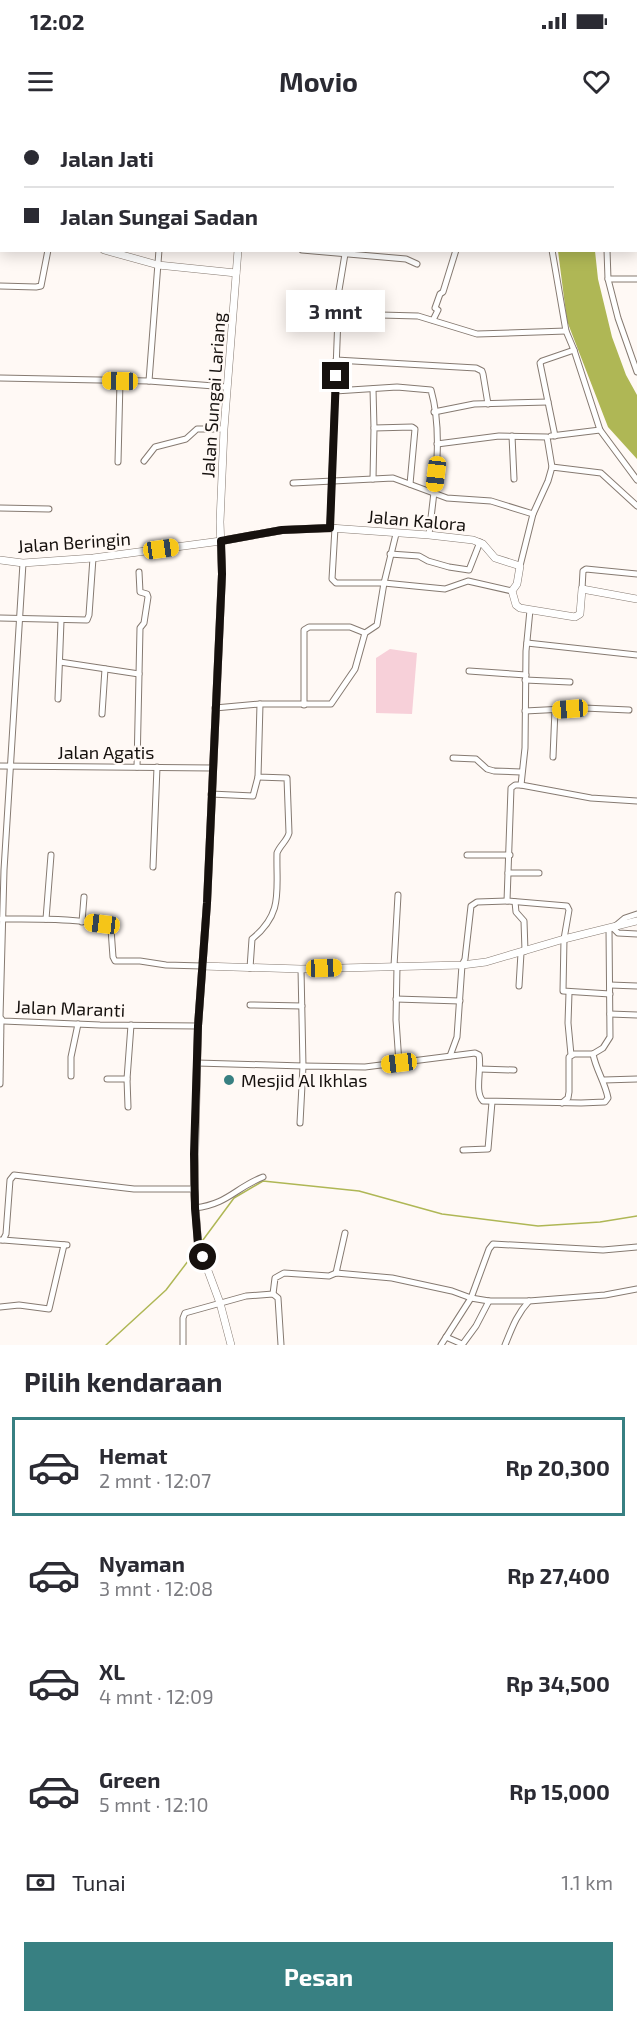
<!DOCTYPE html>
<html lang="id">
<head>
<meta charset="utf-8">
<style>
  :root { --surface:#fff; --page:#f2f2f3; --text:#2b2b33; --muted:#7c7c81; --line:#e1e1e2; --accent:#388082 }
  body { margin:0; font-family:"Exo 2",sans-serif; background:var(--page); color:var(--text); height:100vh; display:flex; flex-direction:column; font-size:22px; white-space:nowrap }
  * { box-sizing:border-box; margin:0 }
  p { font-size:20px; color:var(--muted) }
  .icon { flex:none; width:33px; height:33px; fill:none; stroke:currentColor; stroke-width:2; stroke-linecap:round; stroke-linejoin:round }
  .map { position:relative; height:1225px; overflow:hidden }
  .side { display:flex; flex-direction:column; background:var(--surface); flex:1 }
  .side>* { flex:none }
  .hud { position:absolute; left:0px; top:0px; width:638px; height:132px; box-shadow:0 3px 15px #0003; display:grid; align-content:center; height:132px; padding:0 24px; background:var(--surface) }
  .end { position:absolute; width:27px; height:27px; margin:-14px; border:8px solid #16110e; background:#fff; box-shadow:0 0 0 3px #fff }
  .from { border-radius:50% }
  .bubble { position:absolute; height:42px; border-radius:0px; background:var(--surface); box-shadow:0 3px 15px #0003; font-size:20px; font-weight:700; line-height:42px; text-align:center }
  .car { position:absolute; width:18px; height:36px; margin:-18px -9px; border-radius:8px; box-shadow:0 0 4px 2px #0007; background:linear-gradient(#f5c518 24%,#345 0 40%,#f5c518 0 76%,#345 0 86%,#f5c518 0) }
  .hud b { display:flex; align-items:center; gap:21px; height:57px; font-size:22px }
  .hud b+b { border-top:2px solid var(--line) }
  .hud i { width:15px; height:15px; background:var(--text) }
  ul { padding:0; list-style:none }
  li { display:flex; align-items:center; gap:18px; height:99px; margin:0 12px 9px; padding:0 12px; border:3px solid transparent; border-radius:0px }
  li div { flex:1 }
  li b { display:block; font-size:22px }
  li em { font-style:normal; font-weight:700 }
  li.on { border-color:var(--accent) }
  li>.icon { width:54px; height:54px; stroke-width:1.5 }
  h2 { padding:0 24px; font-size:27px; line-height:72px }
  .pay { display:flex; align-items:center; gap:15px; height:66px; padding:0 24px; font-size:22px }
  .pay p { margin-inline-start:auto }
  .button { display:flex; gap:12px; margin-top:auto; padding:12px 24px }
  .button a { flex:1; height:69px; border-radius:0px; background:var(--accent); color:#fff; font-size:24px; font-weight:700; line-height:69px; text-align:center }
  .status { display:flex; justify-content:space-between; align-items:center; height:42px; padding:0 30px; background:var(--surface); direction:ltr }
  .status svg { height:16px; fill:currentColor }
  header { display:flex; justify-content:space-between; align-items:center; height:78px; padding:0 24px; background:var(--surface); font-size:27px; font-weight:700 }
  .map>svg:first-child { display:block }
  .green { fill:#f7d0d9 }
  .water { fill:#afb755 }
  .lines { fill:none; stroke-linecap:round; stroke-linejoin:round }
  .stream { stroke:#afb755; stroke-width:1.5 }
  .minor-casing { stroke:#867a71; stroke-width:7 }
  .tertiary-casing { stroke:#867a71; stroke-width:8 }
  .minor { stroke:#fff; stroke-width:5 }
  .tertiary { stroke:#fff; stroke-width:7 }
  .route { stroke:#16110e; stroke-width:8 }
  .poi-dot { fill:#388082; stroke:#fff9f5; stroke-width:2 }
  .labels { text-anchor:middle; dominant-baseline:central; stroke-width:4.5; stroke-linejoin:round; paint-order:stroke }
  .street-label { font-size:18px; fill:#16110e; stroke:#fff9f5 }
  .poi-label { font-size:18px; fill:#16110e; stroke:#fff9f5; text-anchor:start }
</style>
</head>
<body>
<div class="status"><b>12:02</b><svg viewBox="0 0 49 12"><path d="M0 12V9h3v3zM5 12V6h3v6zM10 12V3h3v9zM15 12V0h3v12zM26 1h20v11H26zM47 4h2v5h-2z"/></svg></div>
<header><svg class="icon" aria-label="menu" viewBox="0 0 24 24"><path d="M4 6h16M4 12h16M4 18h16"/></svg>Movio<svg class="icon" aria-label="heart" viewBox="0 0 24 24"><path d="M12 20l-8-8c-3-5 5-10 8-4 3-6 11-1 8 4z"/></svg></header>
<div class="map">
<svg width="637" height="1225" viewBox="0 0 637 1225">
  <rect width="100%" height="100%" fill="#fff9f5"/>
  <polygon class="green" points="390,529 417,533 412,594 376,593 376,538"/>
  <polygon class="water" points="558,131 595,131 598,159 612,217 626,255 637,275 637,339 608,307 567,201"/>
  <g class="lines">
    <g class="stream">
      <polyline points="200,1124 234,1078 263,1061 359,1071 442,1094 538,1106 600,1102 637,1096"/>
      <polyline points="106,1225 166,1170 198,1128"/>
    </g>
    <g class="minor-casing">
      <g id="minor">
        <polyline points="13,0 18,2"/>
        <polyline points="486,0 487,2"/>
        <polyline points="536,0 536,2"/>
        <polyline points="591,0 591,2"/>
        <polyline points="91,2 91,0"/>
        <polyline points="169,2 169,0"/>
        <polyline points="636,11 637,11"/>
        <polyline points="636,48 637,48"/>
        <polyline points="636,80 637,80"/>
        <polyline points="302,130 406,139 417,144"/>
        <polyline points="552,130 566,211 574,230 600,310 637,360"/>
        <polyline points="607,130 608,159 618,198 637,252"/>
        <polyline points="608,159 637,159"/>
        <polyline points="0,166 36,167 41,166 48,130"/>
        <polyline points="305,193 418,196 477,214 566,211"/>
        <polyline points="433,200 438,190 435,188 440,174 443,172 456,130"/>
        <polyline points="336,240 476,248 482,251 483,254 488,284"/>
        <polyline points="0,258 149,261 227,267"/>
        <polyline points="149,261 159,130"/>
        <polyline points="373,269 374,308"/>
        <path d="M335 271 397 267 431 270C444 316 434 368 429 415"/>
        <polyline points="434,292 474,284 548,282"/>
        <polyline points="512,316 514,359"/>
        <polyline points="551,316 600,310"/>
        <polyline points="555,316 540,243 542,241 574,230"/>
        <polyline points="437,324 499,316 547,317 552,347"/>
        <polyline points="144,341 155,327 186,319 197,309 224,309"/>
        <polyline points="118,342 120,261"/>
        <polyline points="373,359 374,308 412,307 415,309 410,364"/>
        <polyline points="293,363 393,358 447,378 491,381 533,394"/>
        <polyline points="0,388 49,389"/>
        <polyline points="330,408 339,170 345,134"/>
        <polyline points="335,408 332,459 336,463 384,463 445,469 468,461 512,471"/>
        <polyline points="390,434 419,436 428,441 449,447 469,450 480,422"/>
        <polyline points="23,443 4,750 0,897 3,901 100,905 198,906"/>
        <polyline points="520,446 533,394 548,361 552,347 601,353 637,386"/>
        <polyline points="582,469 583,451 586,449 637,454"/>
        <polyline points="530,490 526,531 525,628 521,665 515,665 511,668 507,781 567,786 569,790 564,819 563,871 610,874"/>
        <polyline points="0,498 87,500 89,495 93,438"/>
        <polyline points="527,523 637,535"/>
        <polyline points="60,542 139,554"/>
        <polyline points="469,551 526,555"/>
        <polyline points="525,560 570,562"/>
        <polyline points="58,579 61,501"/>
        <polyline points="304,585 304,510 309,507 350,507 365,513"/>
        <polyline points="215,588 260,584 331,584 355,549 365,513 377,505 384,463 396,414"/>
        <polyline points="525,591 584,588 629,590"/>
        <polyline points="102,594 105,549"/>
        <polyline points="553,637 555,590"/>
        <polyline points="453,638 476,639 487,649 494,651 521,652"/>
        <polyline points="0,646 212,648"/>
        <polyline points="137,647 140,508 144,503 148,477 147,474 140,472 139,452"/>
        <polyline points="521,665 591,678 637,681"/>
        <polyline points="211,674 253,676 258,657"/>
        <polyline points="467,735 510,735"/>
        <polyline points="153,747 157,647"/>
        <polyline points="508,753 539,753"/>
        <polyline points="515,782 516,792 524,801 525,831"/>
        <polyline points="637,794 625,798 613,808 618,813 637,814"/>
        <path d="M2 799C24 799 97 797 111 809L113 837 115 841H140L166 845 202 846"/>
        <polyline points="46,799 51,735"/>
        <polyline points="82,802 84,777"/>
        <polyline points="394,846 398,775"/>
        <polyline points="397,846 396,900 399,943"/>
        <path d="M250 848 252 819C284 793 276 771 277 733 280 725 287 721 289 713L287 658 258 657 260 584"/>
        <polyline points="610,865 637,866"/>
        <polyline points="519,866 521,833"/>
        <polyline points="569,873 568,903 571,935"/>
        <polyline points="396,879 460,881"/>
        <polyline points="250,885 302,886"/>
        <polyline points="610,894 637,895"/>
        <polyline points="450,936 457,917 462,845 465,839 471,786 477,782 507,781"/>
        <polyline points="197,943 303,946 301,849"/>
        <polyline points="480,949 514,950"/>
        <polyline points="71,956 71,937 78,904"/>
        <polyline points="107,959 127,959"/>
        <polyline points="604,960 637,959"/>
        <polyline points="0,964 1,900"/>
        <polyline points="562,983 568,978 569,972 569,937 574,934 593,934"/>
        <polyline points="128,987 127,959 131,905"/>
        <path d="M300 1003 303 946 365 947 475 933 479 935C482 949 474 972 483 981L581 983 605 982 608 978C605 962 596 950 593 934L603 928 610 917 609 809"/>
        <polyline points="463,1030 488,1029 492,982"/>
        <path d="M195 1088C228 1084 235 1068 263 1057"/>
        <polyline points="0,1120 3,1120 6,1114 10,1060 14,1055 134,1069 194,1069"/>
        <polyline points="3,1120 67,1125"/>
        <polyline points="336,1153 345,1113"/>
        <polyline points="273,1174 275,1158 284,1153 329,1156 336,1153 392,1158 452,1171 471,1178 489,1181 529,1181 605,1175 637,1169"/>
        <polyline points="0,1187 19,1185 49,1189 64,1125"/>
        <polyline points="446,1217 462,1224"/>
        <polyline points="183,1225 183,1198 185,1193 246,1176 273,1174 278,1178 281,1225"/>
        <polyline points="441,1225 471,1178 489,1129 493,1124 603,1130 637,1127"/>
        <polyline points="462,1225 476,1206 489,1181"/>
        <path d="M505 1225C512 1208 517 1194 529 1181"/>
      </g>
    </g>
    <g class="tertiary-casing">
      <g id="tertiary">
        <polyline points="249,2 249,0"/>
        <polyline points="0,100 2,100"/>
        <polyline points="104,130 158,145 236,153"/>
        <polyline points="0,440 23,443 93,438 221,421 282,410 330,408 429,415 473,420 483,424 495,438 520,446 517,464 512,471 516,485 520,488 575,497 580,494 582,469 637,479"/>
        <polyline points="202,846 301,849 462,845 486,842 564,819 637,801"/>
        <polyline points="231,1225 220,1183 198,1124 194,1069 198,906 207,783 222,454 220,402 224,309 238,130"/>
      </g>
    </g>
    <use href="#minor" class="minor"/>
    <use href="#tertiary" class="tertiary"/>
  </g>
  <g class="lines">
    <polyline class="route" points="203,1137 198,1124 195,1088 194,1034 198,906 207,783 222,454 221,421 282,410 330,408 336,256"/>
  </g>
  <circle class="poi-dot" cx="229" cy="960" r="6"/>
  <g class="labels">
    <g class="street-label">
      <text transform="translate(213 275) rotate(-86)">Jalan Sungai Lariang</text>
      <text transform="translate(417 400) rotate(5)">Jalan Kalora</text>
      <text transform="translate(74 422) rotate(-4)">Jalan Beringin</text>
      <text x="106" y="632">Jalan Agatis</text>
      <text transform="translate(70 888) rotate(2)">Jalan Maranti</text>
    </g>
    <g class="poi-label">
      <text x="241" y="960">Mesjid Al Ikhlas</text>
    </g>
  </g>
</svg>
<i class="end from" style="left:203px;top:1137px"></i>
<i class="end" style="left:336px;top:256px"></i>
<div class="bubble" style="left:286px;top:170px;width:99px">3 mnt</div>
<i class="car" style="left:120px;top:261px;rotate:271deg"></i>
<i class="car" style="left:436px;top:354px;rotate:187deg"></i>
<i class="car" style="left:161px;top:429px;rotate:82deg"></i>
<i class="car" style="left:570px;top:589px;rotate:266deg"></i>
<i class="car" style="left:102px;top:804px;rotate:277deg"></i>
<i class="car" style="left:324px;top:848px;rotate:88deg"></i>
<i class="car" style="left:399px;top:943px;rotate:263deg"></i>
<div class="hud">
<b><i class="from"></i>Jalan Jati</b>
<b><i></i>Jalan Sungai Sadan</b>
</div>
</div>
<section class="side">
<h2>Pilih kendaraan</h2>
<ul>
<li class="on"><svg class="icon" aria-label="car" viewBox="0 0 24 24"><path d="M5 17H2v-5l4-1 3-4h7l3 4 3 1v5h-3M9 17h6M6 11h13"/><circle cx="7" cy="17" r="2"/><circle cx="17" cy="17" r="2"/></svg><div><b>Hemat</b><p>2 mnt · 12:07</p></div><em>Rp 20,300</em></li>
<li><svg class="icon" aria-label="car" viewBox="0 0 24 24"><path d="M5 17H2v-5l4-1 3-4h7l3 4 3 1v5h-3M9 17h6M6 11h13"/><circle cx="7" cy="17" r="2"/><circle cx="17" cy="17" r="2"/></svg><div><b>Nyaman</b><p>3 mnt · 12:08</p></div><em>Rp 27,400</em></li>
<li><svg class="icon" aria-label="car" viewBox="0 0 24 24"><path d="M5 17H2v-5l4-1 3-4h7l3 4 3 1v5h-3M9 17h6M6 11h13"/><circle cx="7" cy="17" r="2"/><circle cx="17" cy="17" r="2"/></svg><div><b>XL</b><p>4 mnt · 12:09</p></div><em>Rp 34,500</em></li>
<li><svg class="icon" aria-label="car" viewBox="0 0 24 24"><path d="M5 17H2v-5l4-1 3-4h7l3 4 3 1v5h-3M9 17h6M6 11h13"/><circle cx="7" cy="17" r="2"/><circle cx="17" cy="17" r="2"/></svg><div><b>Green</b><p>5 mnt · 12:10</p></div><em>Rp 15,000</em></li>
</ul>
<div class="pay"><svg class="icon" aria-label="cash" viewBox="0 0 24 24"><path d="M3 7h18v10H3z"/><circle cx="12" cy="12" r="2"/></svg>Tunai<p>1.1 km</p></div>
<div class="button"><a>Pesan</a></div>
</section>
</body>
</html>
